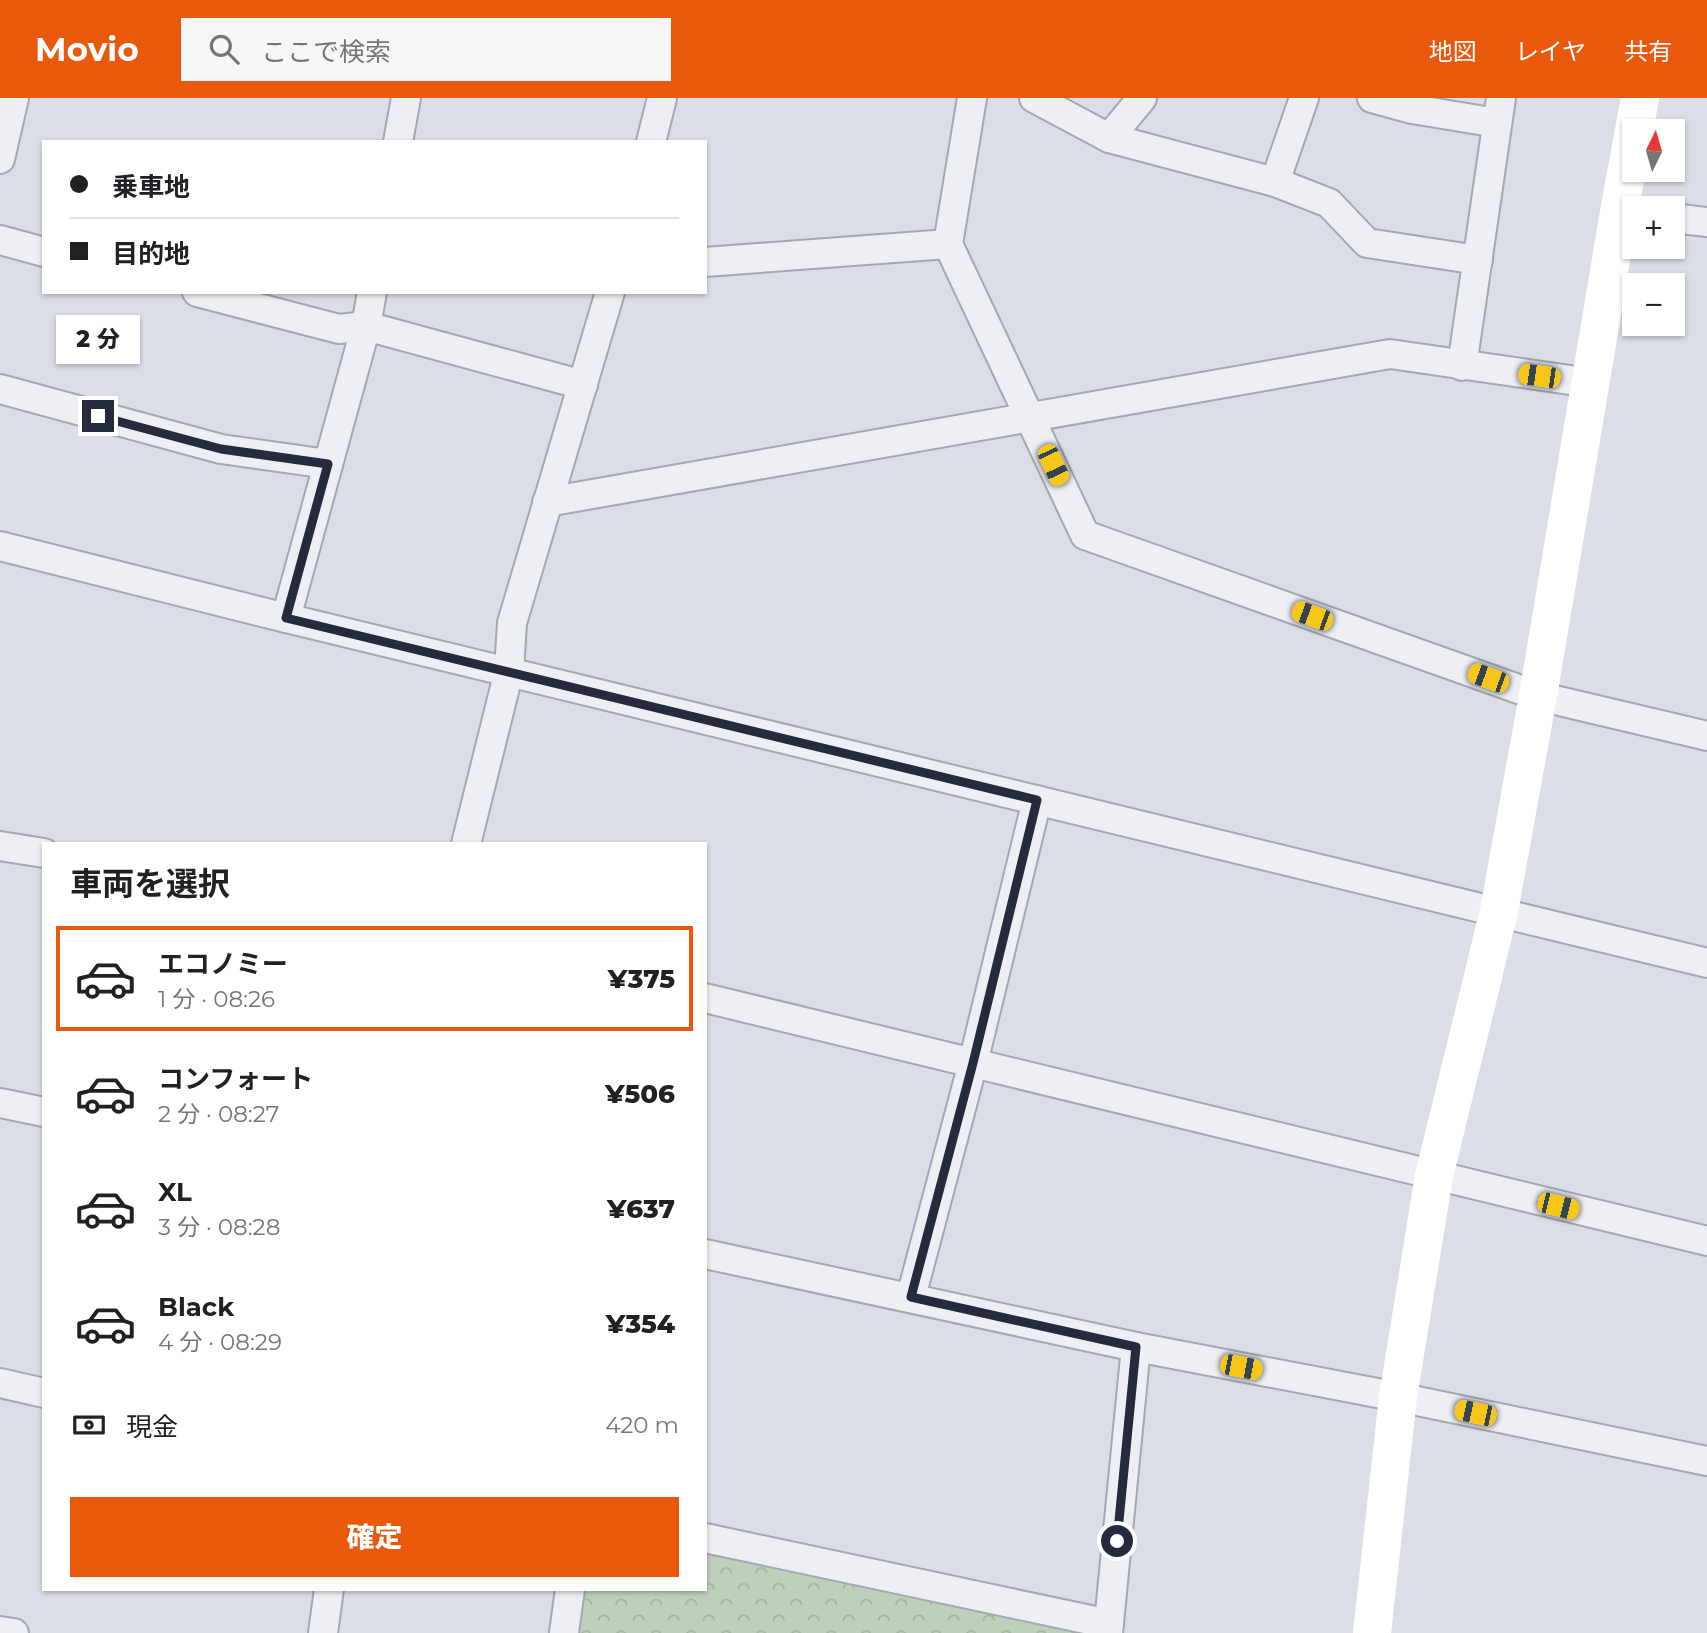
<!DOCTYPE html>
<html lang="ja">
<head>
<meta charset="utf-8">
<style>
  :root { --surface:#fff; --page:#f6f6f6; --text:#202124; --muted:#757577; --line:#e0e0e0; --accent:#ea580c }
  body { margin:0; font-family:Montserrat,"Noto Sans JP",sans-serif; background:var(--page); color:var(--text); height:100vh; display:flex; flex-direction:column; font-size:26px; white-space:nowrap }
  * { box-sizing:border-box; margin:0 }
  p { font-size:23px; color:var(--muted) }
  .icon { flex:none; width:38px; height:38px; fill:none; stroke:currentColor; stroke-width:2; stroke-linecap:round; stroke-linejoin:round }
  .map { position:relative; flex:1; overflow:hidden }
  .details { position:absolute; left:42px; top:744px; width:665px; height:749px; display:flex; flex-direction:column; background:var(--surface); border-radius:0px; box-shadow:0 2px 5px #0004 }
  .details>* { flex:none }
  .hud { position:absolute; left:42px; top:42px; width:665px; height:154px; border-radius:0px; box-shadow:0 2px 5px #0004; display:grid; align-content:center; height:154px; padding:0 28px; background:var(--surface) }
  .needle { width:46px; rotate:5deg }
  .controls { position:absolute; left:1622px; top:21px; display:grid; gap:14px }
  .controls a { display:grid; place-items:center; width:63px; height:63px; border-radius:0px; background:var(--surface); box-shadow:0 2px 5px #0004; font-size:35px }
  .end { position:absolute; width:32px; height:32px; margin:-16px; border:9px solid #252a3c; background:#fff; box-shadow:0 0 0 4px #fff }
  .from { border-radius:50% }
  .bubble { position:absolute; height:49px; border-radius:0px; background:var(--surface); box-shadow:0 2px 5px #0004; font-size:23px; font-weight:800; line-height:49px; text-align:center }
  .car { position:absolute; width:21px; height:42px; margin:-21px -10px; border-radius:9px; box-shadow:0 0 5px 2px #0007; background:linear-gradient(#f5c518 24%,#345 0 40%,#f5c518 0 76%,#345 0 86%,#f5c518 0) }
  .hud b { display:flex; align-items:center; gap:24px; height:66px; font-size:26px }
  .hud b+b { border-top:2px solid var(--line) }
  .hud i { width:18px; height:18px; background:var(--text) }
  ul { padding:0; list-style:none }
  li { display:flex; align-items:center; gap:21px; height:105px; margin:0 14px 10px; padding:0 14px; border:4px solid transparent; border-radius:0px }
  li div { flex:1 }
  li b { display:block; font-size:26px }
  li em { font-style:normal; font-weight:800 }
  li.on { border-color:var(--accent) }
  li>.icon { width:63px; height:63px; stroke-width:1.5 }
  h2 { padding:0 28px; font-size:32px; line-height:84px }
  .pay { display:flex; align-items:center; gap:18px; height:77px; padding:0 28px; font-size:26px }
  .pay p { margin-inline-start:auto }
  .button { display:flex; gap:14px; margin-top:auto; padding:14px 28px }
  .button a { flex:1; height:80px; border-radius:0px; background:var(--accent); color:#fff; font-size:28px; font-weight:800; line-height:80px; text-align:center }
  header { display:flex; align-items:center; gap:42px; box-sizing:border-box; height:98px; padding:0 35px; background:var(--accent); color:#fff }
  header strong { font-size:33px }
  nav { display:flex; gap:38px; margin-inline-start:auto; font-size:24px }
  .search { width:490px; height:63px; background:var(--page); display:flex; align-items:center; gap:18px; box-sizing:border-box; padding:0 24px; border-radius:0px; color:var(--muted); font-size:26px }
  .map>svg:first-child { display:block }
  .park { fill:url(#park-crowns) }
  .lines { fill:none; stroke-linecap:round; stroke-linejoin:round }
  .street-casing { stroke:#a4a8b3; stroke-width:32 }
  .street { stroke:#eeeff4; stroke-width:28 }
  .secondary { stroke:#fff; stroke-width:38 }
  .route { stroke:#252a3c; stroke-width:9 }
</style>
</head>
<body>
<header>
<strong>Movio</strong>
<div class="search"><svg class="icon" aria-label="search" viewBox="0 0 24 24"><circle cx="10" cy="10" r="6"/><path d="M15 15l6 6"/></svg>ここで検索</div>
<nav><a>地図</a><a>レイヤ</a><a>共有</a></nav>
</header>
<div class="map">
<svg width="1707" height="1535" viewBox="0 0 1707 1535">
  <defs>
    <pattern id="park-crowns" width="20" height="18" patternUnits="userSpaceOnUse" patternTransform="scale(1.75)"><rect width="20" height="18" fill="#bed0bc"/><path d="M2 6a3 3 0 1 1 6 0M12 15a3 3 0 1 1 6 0" fill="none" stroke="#a3b3a2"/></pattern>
  </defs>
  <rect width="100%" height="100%" fill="#dbdee6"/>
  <polygon class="park" points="705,1455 705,1456 1079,1535 580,1535 586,1491 705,1491"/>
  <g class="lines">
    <g class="street-casing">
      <g id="street">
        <polyline points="972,0 948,146 1085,437 1538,598 1707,638"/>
        <polyline points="1034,0 1109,40 1275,84 1329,105 1367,145 1478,162"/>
        <polyline points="1372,0 1412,11 1497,25"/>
        <polyline points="1109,40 1142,0"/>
        <polyline points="398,44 406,0"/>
        <polyline points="651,44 662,0"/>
        <polyline points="0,61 14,0"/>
        <polyline points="1275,84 1304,0"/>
        <polyline points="1673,120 1707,124"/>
        <polyline points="0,142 44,154"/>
        <polyline points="705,164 948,146"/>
        <polyline points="197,194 339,231 366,228 583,287"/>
        <polyline points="1462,268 1501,0"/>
        <polyline points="0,291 221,351 328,366"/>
        <polyline points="547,404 1390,256 1591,285"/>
        <polyline points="0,448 286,520 1707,865"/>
        <polyline points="286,520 366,228 372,194"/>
        <polyline points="466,746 509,573 512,525 610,194"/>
        <polyline points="0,748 44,755"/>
        <polyline points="705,900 1707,1143"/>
        <polyline points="0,1005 44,1014"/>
        <polyline points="705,1156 1136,1249 1398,1299 1707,1363"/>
        <polyline points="911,1199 973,965 1037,702"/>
        <polyline points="0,1285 44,1295"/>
        <polyline points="705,1440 1109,1526"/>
        <polyline points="0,1533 14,1535"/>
        <polyline points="323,1535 329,1491"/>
        <polyline points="564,1535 570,1491"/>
        <polyline points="1108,1535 1136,1249"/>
      </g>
    </g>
    <use href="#street" class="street"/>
    <polyline class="secondary" points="1372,1535 1398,1299 1434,1078 1499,813 1538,598 1619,114 1640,0"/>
  </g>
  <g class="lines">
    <polyline class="route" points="98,318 221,351 328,366 286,520 1037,702 973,965 911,1199 1136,1249 1117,1443"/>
  </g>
</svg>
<div class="controls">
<a><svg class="needle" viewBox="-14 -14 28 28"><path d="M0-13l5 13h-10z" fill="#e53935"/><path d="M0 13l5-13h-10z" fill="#757577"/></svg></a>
<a>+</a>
<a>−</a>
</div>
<i class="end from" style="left:1117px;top:1443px"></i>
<i class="end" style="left:98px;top:318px"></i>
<div class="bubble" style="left:56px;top:217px;width:84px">2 分</div>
<i class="car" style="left:1539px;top:278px;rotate:278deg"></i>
<i class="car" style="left:1053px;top:367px;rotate:155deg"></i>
<i class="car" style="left:1312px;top:518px;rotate:290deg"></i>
<i class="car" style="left:1488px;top:580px;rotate:290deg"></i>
<i class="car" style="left:1558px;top:1108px;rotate:104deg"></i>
<i class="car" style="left:1241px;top:1269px;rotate:101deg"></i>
<i class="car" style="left:1475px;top:1315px;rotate:282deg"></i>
<div class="hud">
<b><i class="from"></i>乗車地</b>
<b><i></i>目的地</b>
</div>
<section class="details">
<h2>車両を選択</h2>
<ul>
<li class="on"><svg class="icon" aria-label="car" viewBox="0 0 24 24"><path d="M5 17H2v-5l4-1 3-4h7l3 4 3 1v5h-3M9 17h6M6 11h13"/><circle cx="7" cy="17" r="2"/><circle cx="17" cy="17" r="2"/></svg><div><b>エコノミー</b><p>1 分 · 08:26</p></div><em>¥375</em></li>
<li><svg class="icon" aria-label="car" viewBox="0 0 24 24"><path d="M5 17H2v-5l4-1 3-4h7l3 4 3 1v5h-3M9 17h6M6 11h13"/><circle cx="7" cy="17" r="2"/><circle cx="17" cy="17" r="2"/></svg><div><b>コンフォート</b><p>2 分 · 08:27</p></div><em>¥506</em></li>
<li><svg class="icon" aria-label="car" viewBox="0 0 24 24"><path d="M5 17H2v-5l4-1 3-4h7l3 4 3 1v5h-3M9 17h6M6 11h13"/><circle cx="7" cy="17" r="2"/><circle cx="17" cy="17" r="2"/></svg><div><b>XL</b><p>3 分 · 08:28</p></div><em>¥637</em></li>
<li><svg class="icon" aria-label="car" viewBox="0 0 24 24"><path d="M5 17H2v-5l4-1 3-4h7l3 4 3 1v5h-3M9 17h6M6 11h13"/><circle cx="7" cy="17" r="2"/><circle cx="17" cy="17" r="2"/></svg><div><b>Black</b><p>4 分 · 08:29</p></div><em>¥354</em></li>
</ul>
<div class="pay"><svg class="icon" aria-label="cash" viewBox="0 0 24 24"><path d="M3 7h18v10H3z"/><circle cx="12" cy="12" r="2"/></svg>現金<p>420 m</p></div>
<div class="button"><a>確定</a></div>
</section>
</div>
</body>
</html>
